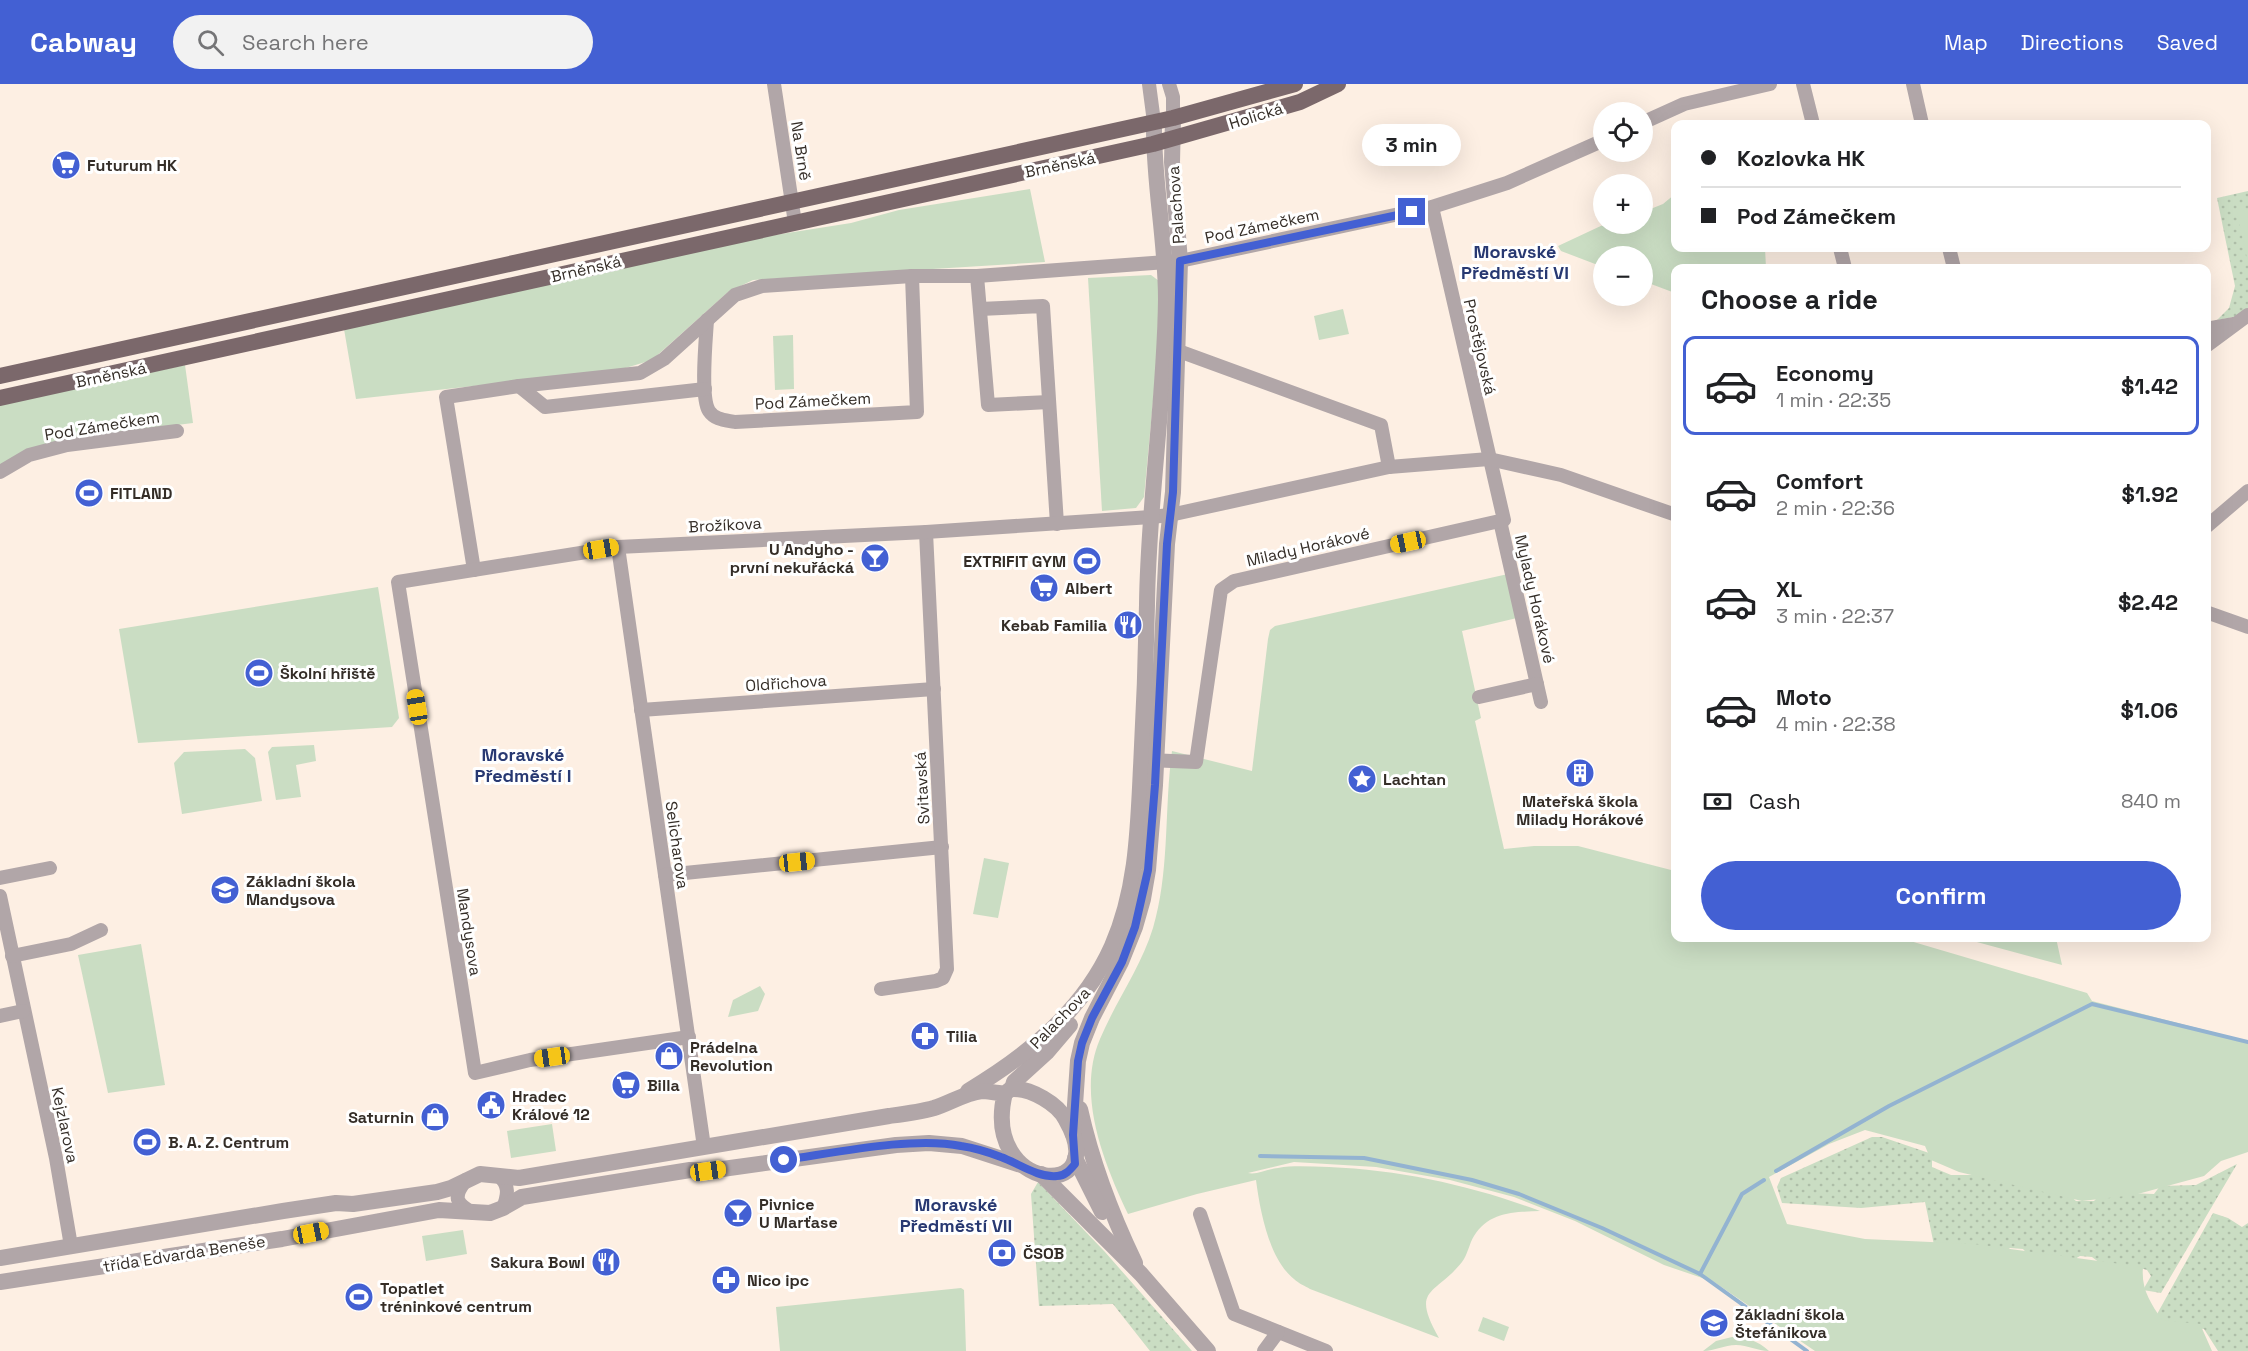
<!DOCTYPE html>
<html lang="en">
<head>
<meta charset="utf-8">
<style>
  :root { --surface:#fff; --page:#f2f2f2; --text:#202124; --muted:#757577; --line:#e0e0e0; --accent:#4360d3 }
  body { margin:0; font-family:"Space Grotesk",sans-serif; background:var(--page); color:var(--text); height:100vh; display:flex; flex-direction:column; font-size:22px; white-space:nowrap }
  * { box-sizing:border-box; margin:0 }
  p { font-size:20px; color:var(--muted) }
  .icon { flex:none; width:33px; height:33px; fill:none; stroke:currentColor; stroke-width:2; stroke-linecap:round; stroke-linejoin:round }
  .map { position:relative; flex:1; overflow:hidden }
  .side { position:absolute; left:1671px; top:180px; width:540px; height:678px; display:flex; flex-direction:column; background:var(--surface); border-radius:12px; box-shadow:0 6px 24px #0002 }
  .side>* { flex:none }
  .top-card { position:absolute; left:1671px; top:36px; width:540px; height:132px; border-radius:12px; box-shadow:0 6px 24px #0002; display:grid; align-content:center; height:132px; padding:0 30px; background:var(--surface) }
  .controls { position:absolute; left:1593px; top:18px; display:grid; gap:12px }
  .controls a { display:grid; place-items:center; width:60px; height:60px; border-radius:50%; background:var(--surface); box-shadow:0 6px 24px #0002; font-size:30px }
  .end { position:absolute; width:27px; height:27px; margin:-14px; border:8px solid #4360d3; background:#fff; box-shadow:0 0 0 3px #fff }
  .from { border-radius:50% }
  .bubble { position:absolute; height:42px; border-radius:21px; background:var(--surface); box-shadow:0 6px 24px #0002; font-size:20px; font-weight:700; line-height:42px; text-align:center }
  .car { position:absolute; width:18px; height:36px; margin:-18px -9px; border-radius:8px; box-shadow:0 0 4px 2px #0007; background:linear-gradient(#f5c518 24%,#345 0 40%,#f5c518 0 76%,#345 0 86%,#f5c518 0) }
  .top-card b { display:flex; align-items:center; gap:21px; height:57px; font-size:22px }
  .top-card b+b { border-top:2px solid var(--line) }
  .top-card i { width:15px; height:15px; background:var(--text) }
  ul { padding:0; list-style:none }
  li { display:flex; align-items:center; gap:18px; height:99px; margin:0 12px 9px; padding:0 18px; border:3px solid transparent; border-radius:12px }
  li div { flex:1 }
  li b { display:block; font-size:22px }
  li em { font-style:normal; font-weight:700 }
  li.active { border-color:var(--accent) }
  li>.icon { width:54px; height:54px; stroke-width:1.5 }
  h2 { padding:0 30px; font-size:27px; line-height:72px }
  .pay { display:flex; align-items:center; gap:15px; height:66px; padding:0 30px; font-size:22px }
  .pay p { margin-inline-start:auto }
  .button { display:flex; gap:12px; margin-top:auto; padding:12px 30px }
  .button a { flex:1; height:69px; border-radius:36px; background:var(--accent); color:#fff; font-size:24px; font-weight:700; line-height:69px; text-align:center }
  header { display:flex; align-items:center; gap:36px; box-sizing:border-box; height:84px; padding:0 30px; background:var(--accent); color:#fff }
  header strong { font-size:28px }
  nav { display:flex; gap:33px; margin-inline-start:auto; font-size:21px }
  .search { width:420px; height:54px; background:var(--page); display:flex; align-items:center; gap:15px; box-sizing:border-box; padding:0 21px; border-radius:33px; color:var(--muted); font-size:22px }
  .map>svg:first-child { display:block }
  .grass { fill:url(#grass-dots) }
  .green { fill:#caddc3 }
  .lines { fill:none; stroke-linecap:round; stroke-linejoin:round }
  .stream { stroke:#93b3d1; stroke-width:4 }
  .minor { stroke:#b1a6a8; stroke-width:14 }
  .tertiary { stroke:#b1a6a8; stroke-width:16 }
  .primary { stroke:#7b686b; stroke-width:16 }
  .route { stroke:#4360d3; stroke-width:8 }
  .labels { text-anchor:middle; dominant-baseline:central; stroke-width:6; stroke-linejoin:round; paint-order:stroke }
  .street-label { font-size:16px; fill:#342d27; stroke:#fff }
  .poi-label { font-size:16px; font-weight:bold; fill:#342d27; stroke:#fff; text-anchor:start }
  .neighbourhood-label { font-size:18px; font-weight:bold; fill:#283972; stroke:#fff }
</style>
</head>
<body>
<header>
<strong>Cabway</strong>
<div class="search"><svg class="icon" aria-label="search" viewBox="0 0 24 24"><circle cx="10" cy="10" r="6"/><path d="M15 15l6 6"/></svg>Search here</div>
<nav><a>Map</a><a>Directions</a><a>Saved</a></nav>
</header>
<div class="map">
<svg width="2248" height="1267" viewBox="0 0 2248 1267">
  <defs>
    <pattern id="grass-dots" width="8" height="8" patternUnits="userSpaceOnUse" patternTransform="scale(1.5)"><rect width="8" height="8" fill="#caddc3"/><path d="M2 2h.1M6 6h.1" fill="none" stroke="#aebea8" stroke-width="1.8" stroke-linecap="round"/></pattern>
  </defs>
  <rect width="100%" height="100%" fill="#fdefe3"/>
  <g class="grass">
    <polygon points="2248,107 2248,226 2239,232 2217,236 2229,224 2235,202 2217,114"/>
    <polygon points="1872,1053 1882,1053 1932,1070 1932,1083 1951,1091 1981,1091 2061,1104 2076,1117 2094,1117 2110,1101 2129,1109 2154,1110 2160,1102 2196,1101 2237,1080 2161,1209 2143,1206 2151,1192 2147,1186 2137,1183 2100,1179 2092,1173 2080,1172 2068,1179 2030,1173 2023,1165 2010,1164 2002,1170 1934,1161 1925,1118 1861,1124 1782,1119 1777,1103 1781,1094"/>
    <polygon points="1038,1098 1105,1168 1192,1267 1150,1267 1113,1220 1039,1222 1031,1110"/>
    <polygon points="2213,1129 2228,1134 2242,1143 2248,1139 2248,1267 2218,1267 2204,1245 2167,1241 2156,1232"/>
  </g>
  <g class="green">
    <polygon points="1030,105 1045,178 753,196 728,208 652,276 619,286 356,315 344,245 762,153 851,139 899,126"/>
    <polygon points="1675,110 1676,164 1765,164 1766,184 1676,184 1675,209 1643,197 1642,172 1604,172 1603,183 1561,167 1558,162 1605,140 1642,140 1643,128 1663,120"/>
    <polygon points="2248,125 2248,179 2237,128"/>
    <polygon points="1151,191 1159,197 1157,275 1144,413 1136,424 1102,427 1088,194"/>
    <polygon points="1343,225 1349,250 1319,256 1314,232"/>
    <polygon points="793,251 794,305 775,306 773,252"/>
    <polygon points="185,281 193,339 72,354 0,381 0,320"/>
    <path d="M1508 490 1517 534 1462 547 1481 634 1475 637 1504 765 1534 762H1578L1675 787 1676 854H1900L2087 909 2092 917 2248 957V1068L2221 1077 2204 1092 2134 1111 2082 1117 1959 1088 1931 1076 1925 1062 1865 1046 1829 1060 1769 1093 1787 1140 1865 1155 1974 1160 2143 1183C2141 1205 2150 1218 2162 1236L2200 1240 2212 1267H1815L1714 1198 1664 1181 1575 1137 1514 1113 1450 1096 1376 1083 1294 1078 1248 1089C1257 1091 1268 1085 1278 1084 1295 1081 1312 1083 1329 1083 1402 1086 1473 1102 1540 1127 1514 1128 1489 1128 1474 1152 1469 1160 1468 1170 1462 1178 1435 1212 1410 1203 1439 1254L1310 1205C1305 1202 1298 1199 1294 1195 1269 1175 1260 1127 1256 1096L1197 1110 1128 1130C1104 1079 1076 1011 1100 955 1116 917 1141 883 1153 844 1170 786 1164 726 1172 667L1252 687 1268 555 1270 546 1275 542Z"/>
    <polygon points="378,503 399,634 392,643 138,659 119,545"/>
    <polygon points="314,661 316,677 296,681 301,713 276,716 268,668 272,663"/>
    <polygon points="245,665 255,674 262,717 182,730 174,679 184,668"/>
    <polygon points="984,774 1009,779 998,834 973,830"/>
    <polygon points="1962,854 2033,854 2034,857 2056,854 2062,881"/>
    <polygon points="141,860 165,1001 108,1009 78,871"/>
    <polygon points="760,902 765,910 758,927 728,933 733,916"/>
    <polygon points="552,1040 556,1067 511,1074 507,1047"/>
    <polygon points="463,1146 467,1170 426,1177 422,1152"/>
    <polygon points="961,1204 964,1206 966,1267 780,1267 776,1223"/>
    <polygon points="1483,1233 1509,1243 1504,1257 1478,1247"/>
    <path d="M1732 1253C1747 1253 1758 1257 1769 1267 1757 1267 1748 1261 1736 1261 1724 1261 1715 1267 1703 1267L1716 1257Z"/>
  </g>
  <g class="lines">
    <g class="stream">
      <polyline points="1260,1072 1364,1074 1472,1096 1519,1110 1602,1144 1700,1190 1807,1267"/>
      <polyline points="1776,1087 1889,1022 2092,920 2248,958"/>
      <polyline points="1700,1190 1742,1110 1764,1096"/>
    </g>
    <g class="minor">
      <polyline points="774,0 795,139"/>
      <polyline points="1149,0 1154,38"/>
      <polyline points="1169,0 1173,13 1173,34"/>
      <polyline points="1803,0 1813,40"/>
      <polyline points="1913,0 1922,40"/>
      <polyline points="1642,39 1684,20 1770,0"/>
      <polyline points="1840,164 1845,184"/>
      <polyline points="1949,164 1954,184"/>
      <polyline points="977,192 988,321 1049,318"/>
      <polyline points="980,225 1043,222 1057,440"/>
      <path d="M707 236C706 254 700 313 709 327 715 336 725 336 735 338L917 328 912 192"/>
      <polyline points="2206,245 2234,240"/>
      <polyline points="2206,262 2248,231"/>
      <polyline points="1176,266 1381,341 1389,383"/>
      <polyline points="519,302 545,323 705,305"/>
      <polyline points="0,388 29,371 67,361 177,347"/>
      <polyline points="1500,437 1541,618"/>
      <polyline points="2206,443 2248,407"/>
      <polyline points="618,463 704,1063"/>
      <polyline points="474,486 446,313 519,302 640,289 664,275 735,211 762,202 912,192 977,192 1180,177 1432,123 1507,99 1604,56"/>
      <polyline points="2206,528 2248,543"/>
      <polyline points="1479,613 1537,600"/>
      <polyline points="641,626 934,605"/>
      <polyline points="1148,676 1196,678 1221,506 1234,497 1504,436 1432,123"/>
      <polyline points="665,791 942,763"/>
      <polyline points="0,794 50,784"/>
      <polyline points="0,812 56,1074 71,1162"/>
      <polyline points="12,872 71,860 101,846"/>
      <polyline points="881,905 936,897 943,894 947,885 926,448"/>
      <polyline points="0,932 23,927"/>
      <polyline points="689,953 530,976 475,989 398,498 618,463 926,448 1151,433 1170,431 1389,383 1489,375 1561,391 1676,431"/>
      <path d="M498 1091C510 1101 508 1111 503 1124"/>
      <path d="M466 1096C453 1113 455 1119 473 1129"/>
      <polyline points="1200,1130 1234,1230 1326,1267"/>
      <polyline points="1264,1267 1278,1248"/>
    </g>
    <g class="tertiary">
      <polyline points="1012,1005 1014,998 1047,968 1070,941"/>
      <path d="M968 1007C1028 971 1083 927 1112 862 1137 805 1138 744 1141 683 1144 629 1146 575 1147 521 1148 419 1165 317 1166 215 1166 156 1153 97 1154 38"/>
      <path d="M1080 1025C1092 1079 1111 1129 1135 1179"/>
      <polyline points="1073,1050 1078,977 1082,959 1092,934 1121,878 1135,843 1143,815 1148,786 1155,701 1167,460 1173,408 1180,177 1172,78 1173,34"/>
      <polyline points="1075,1074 1102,1128"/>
      <polyline points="1041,1090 1141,1190 1208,1267"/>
      <path d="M0 1174 283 1127 336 1119 353 1120 437 1108 451 1104 480 1090 519 1094 889 1032C904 1030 920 1028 934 1024 950 1019 965 1009 982 1007 988 1007 1001 1010 1005 1009 1008 1008 1009 1005 1012 1005 1031 1004 1058 1020 1066 1036 1113 1119 980 1109 1005 1009"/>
      <polyline points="0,1198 282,1155 439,1126 490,1129 503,1124 522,1113 690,1086 708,1087 896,1061 929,1059 962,1062 1021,1081"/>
    </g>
    <g class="primary">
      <polyline points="0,292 1173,34 1295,0"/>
      <polyline points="0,314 1153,60 1300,18 1338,0"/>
    </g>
  </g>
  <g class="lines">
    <path class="route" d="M784 1076C834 1069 913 1052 961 1062 975 1064 988 1068 1001 1073 1018 1079 1038 1094 1057 1092 1065 1092 1070 1086 1075 1080L1073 1051 1078 977 1082 959 1092 934 1122 878 1135 843 1148 786 1155 701 1167 460 1173 408 1180 177 1412 128"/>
  </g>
  <defs>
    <g id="supermarket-disc" transform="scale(1.5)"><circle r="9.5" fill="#4360d3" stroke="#fff"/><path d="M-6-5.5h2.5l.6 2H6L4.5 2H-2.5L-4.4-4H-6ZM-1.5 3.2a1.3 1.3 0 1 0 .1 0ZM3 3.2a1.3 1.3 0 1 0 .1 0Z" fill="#fff"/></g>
    <g id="stadium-disc" transform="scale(1.5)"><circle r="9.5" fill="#4360d3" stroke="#fff"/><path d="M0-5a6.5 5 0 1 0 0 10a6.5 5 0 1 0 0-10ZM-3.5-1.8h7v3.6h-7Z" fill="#fff"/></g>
    <g id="bar-disc" transform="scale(1.5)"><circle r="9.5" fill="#4360d3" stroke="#fff"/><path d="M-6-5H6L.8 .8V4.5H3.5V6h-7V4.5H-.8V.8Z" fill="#fff"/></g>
    <g id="restaurant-disc" transform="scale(1.5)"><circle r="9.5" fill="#4360d3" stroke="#fff"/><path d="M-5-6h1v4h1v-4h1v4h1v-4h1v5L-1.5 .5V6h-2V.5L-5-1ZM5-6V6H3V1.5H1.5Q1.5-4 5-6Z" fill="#fff"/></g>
    <g id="building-disc" transform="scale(1.5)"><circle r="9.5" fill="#4360d3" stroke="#fff"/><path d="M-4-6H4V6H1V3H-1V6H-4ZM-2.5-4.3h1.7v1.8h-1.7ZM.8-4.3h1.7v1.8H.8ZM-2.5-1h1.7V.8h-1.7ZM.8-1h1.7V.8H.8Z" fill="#fff"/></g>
    <g id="sight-disc" transform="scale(1.5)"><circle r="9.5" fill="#4360d3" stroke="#fff"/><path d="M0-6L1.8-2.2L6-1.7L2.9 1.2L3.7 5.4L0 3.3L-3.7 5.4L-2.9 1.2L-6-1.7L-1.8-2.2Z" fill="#fff"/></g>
    <g id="school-disc" transform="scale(1.5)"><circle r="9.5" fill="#4360d3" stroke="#fff"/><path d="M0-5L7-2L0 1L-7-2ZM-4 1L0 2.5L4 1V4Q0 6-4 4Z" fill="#fff"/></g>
    <g id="pharmacy-disc" transform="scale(1.5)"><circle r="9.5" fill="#4360d3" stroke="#fff"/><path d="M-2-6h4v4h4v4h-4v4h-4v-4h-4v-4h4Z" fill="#fff"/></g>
    <g id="shop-disc" transform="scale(1.5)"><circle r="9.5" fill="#4360d3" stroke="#fff"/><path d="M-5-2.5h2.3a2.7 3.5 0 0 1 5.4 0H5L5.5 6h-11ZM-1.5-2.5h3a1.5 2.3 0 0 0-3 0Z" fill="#fff"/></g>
    <g id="civic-disc" transform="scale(1.5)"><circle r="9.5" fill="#4360d3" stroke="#fff"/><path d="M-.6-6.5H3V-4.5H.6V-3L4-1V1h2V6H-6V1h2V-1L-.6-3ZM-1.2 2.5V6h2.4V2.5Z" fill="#fff"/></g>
    <g id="bank-disc" transform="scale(1.5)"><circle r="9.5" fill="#4360d3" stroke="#fff"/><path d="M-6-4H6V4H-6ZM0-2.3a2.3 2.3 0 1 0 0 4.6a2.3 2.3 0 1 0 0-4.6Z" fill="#fff"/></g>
  </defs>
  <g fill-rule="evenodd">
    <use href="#supermarket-disc" x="66" y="81"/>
    <use href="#stadium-disc" x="89" y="409"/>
    <use href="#bar-disc" x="875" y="474"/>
    <use href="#stadium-disc" x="1087" y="477"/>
    <use href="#supermarket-disc" x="1044" y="504"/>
    <use href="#restaurant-disc" x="1128" y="541"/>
    <use href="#stadium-disc" x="259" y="589"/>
    <use href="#building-disc" x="1580" y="689"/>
    <use href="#sight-disc" x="1362" y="695"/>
    <use href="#school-disc" x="225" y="806"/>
    <use href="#pharmacy-disc" x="925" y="952"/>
    <use href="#shop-disc" x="669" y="972"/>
    <use href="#supermarket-disc" x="626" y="1001"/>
    <use href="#civic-disc" x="491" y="1021"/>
    <use href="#shop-disc" x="435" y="1033"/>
    <use href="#stadium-disc" x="147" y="1058"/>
    <use href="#bar-disc" x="738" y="1129"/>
    <use href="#bank-disc" x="1002" y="1169"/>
    <use href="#restaurant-disc" x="606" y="1178"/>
    <use href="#pharmacy-disc" x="726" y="1196"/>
    <use href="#stadium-disc" x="359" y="1213"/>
    <use href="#school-disc" x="1714" y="1239"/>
  </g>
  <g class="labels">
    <g class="street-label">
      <text transform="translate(1256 32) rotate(-17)">Holická</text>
      <text transform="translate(801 67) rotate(81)">Na Brně</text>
      <text transform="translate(1060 81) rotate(-12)">Brněnská</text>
      <text transform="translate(1176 121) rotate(-94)">Palachova</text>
      <text transform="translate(1262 142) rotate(-12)">Pod Zámečkem</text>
      <text transform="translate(586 185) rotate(-13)">Brněnská</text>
      <text transform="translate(1480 263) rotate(77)">Prostějovská</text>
      <text transform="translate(111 291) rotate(-12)">Brněnská</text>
      <text transform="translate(813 317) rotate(-3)">Pod Zámečkem</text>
      <text transform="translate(102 342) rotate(-9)">Pod Zámečkem</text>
      <text transform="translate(725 441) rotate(-3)">Brožíkova</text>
      <text transform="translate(1308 463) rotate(-13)">Milady Horákové</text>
      <text transform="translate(1535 515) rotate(77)">Mylady Horákové</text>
      <text transform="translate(786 599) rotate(-4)">Oldřichova</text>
      <text transform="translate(922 704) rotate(-93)">Svitavská</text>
      <text transform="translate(677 761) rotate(82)">Selicharova</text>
      <text transform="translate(469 848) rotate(81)">Mandysova</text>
      <text transform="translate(1060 934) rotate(-46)">Palachova</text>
      <text transform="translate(65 1041) rotate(78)">Kejzlarova</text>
      <text transform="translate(184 1170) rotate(-9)">třída Edvarda Beneše</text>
    </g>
    <g class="poi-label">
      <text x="87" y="81">Futurum HK</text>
      <text x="110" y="409">FITLAND</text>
      <text x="854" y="465" text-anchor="end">U Andyho -<tspan x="854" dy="18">první nekuřácká</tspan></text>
      <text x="1066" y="477" text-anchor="end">EXTRIFIT GYM</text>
      <text x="1065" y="504">Albert</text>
      <text x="1107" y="541" text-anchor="end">Kebab Familia</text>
      <text x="280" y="589">Školní hřiště</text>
      <text x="1383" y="695">Lachtan</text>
      <text x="1580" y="717" text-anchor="middle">Mateřská škola<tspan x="1580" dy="18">Milady Horákové</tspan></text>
      <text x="246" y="797">Základní škola<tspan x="246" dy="18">Mandysova</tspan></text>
      <text x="946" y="952">Tilia</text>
      <text x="690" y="963">Prádelna<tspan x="690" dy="18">Revolution</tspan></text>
      <text x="647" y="1001">Billa</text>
      <text x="512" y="1012">Hradec<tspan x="512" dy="18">Králové 12</tspan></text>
      <text x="414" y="1033" text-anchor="end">Saturnin</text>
      <text x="168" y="1058">B. A. Z. Centrum</text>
      <text x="759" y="1120">Pivnice<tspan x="759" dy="18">U Marťase</tspan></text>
      <text x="1023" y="1169">ČSOB</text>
      <text x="585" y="1178" text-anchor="end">Sakura Bowl</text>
      <text x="747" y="1196">Nico ipc</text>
      <text x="380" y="1204">Topatlet<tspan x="380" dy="18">tréninkové centrum</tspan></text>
      <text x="1735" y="1230">Základní škola<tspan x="1735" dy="18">Štefánikova</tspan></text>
    </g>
    <g class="neighbourhood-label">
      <text x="1515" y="167">Moravské<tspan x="1515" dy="21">Předměstí VI</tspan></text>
      <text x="523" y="670">Moravské<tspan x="523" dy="21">Předměstí I</tspan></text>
      <text x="956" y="1120">Moravské<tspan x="956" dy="21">Předměstí VII</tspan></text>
    </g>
  </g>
</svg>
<div class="controls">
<a><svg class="icon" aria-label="locate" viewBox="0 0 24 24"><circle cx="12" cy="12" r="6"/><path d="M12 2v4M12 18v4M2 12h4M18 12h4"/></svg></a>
<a>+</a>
<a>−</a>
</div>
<i class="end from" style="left:784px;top:1076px"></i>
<i class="end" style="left:1412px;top:128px"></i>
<div class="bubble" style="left:1362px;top:40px;width:99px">3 min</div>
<i class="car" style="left:1408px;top:458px;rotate:258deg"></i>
<i class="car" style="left:601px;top:465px;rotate:81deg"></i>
<i class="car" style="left:417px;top:623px;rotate:351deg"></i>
<i class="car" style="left:797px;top:778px;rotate:84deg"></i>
<i class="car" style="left:552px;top:973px;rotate:262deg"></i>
<i class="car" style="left:708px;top:1087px;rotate:82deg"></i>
<i class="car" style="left:311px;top:1149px;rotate:79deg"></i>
<div class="top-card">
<b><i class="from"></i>Kozlovka HK</b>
<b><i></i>Pod Zámečkem</b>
</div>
<section class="side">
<h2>Choose a ride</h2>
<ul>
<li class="active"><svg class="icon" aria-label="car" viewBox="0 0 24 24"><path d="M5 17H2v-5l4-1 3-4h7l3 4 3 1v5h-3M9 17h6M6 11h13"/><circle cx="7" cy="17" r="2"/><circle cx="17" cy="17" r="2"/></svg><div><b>Economy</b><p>1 min · 22:35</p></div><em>$1.42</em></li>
<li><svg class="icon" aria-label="car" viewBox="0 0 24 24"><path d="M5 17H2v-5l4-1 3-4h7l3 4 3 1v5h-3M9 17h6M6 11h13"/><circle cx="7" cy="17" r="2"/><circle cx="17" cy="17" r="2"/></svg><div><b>Comfort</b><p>2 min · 22:36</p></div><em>$1.92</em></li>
<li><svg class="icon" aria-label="car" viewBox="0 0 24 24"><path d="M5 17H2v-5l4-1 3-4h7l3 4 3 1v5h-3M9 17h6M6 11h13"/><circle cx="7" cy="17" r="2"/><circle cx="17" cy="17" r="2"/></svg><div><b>XL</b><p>3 min · 22:37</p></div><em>$2.42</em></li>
<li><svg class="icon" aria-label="car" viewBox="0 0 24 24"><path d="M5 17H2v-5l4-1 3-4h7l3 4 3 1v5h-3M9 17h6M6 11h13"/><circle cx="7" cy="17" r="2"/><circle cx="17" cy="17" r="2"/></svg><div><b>Moto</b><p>4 min · 22:38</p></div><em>$1.06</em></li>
</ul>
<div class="pay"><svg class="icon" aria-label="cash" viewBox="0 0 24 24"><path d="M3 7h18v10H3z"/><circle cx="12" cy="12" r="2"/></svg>Cash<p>840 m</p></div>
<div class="button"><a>Confirm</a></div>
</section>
</div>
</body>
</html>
